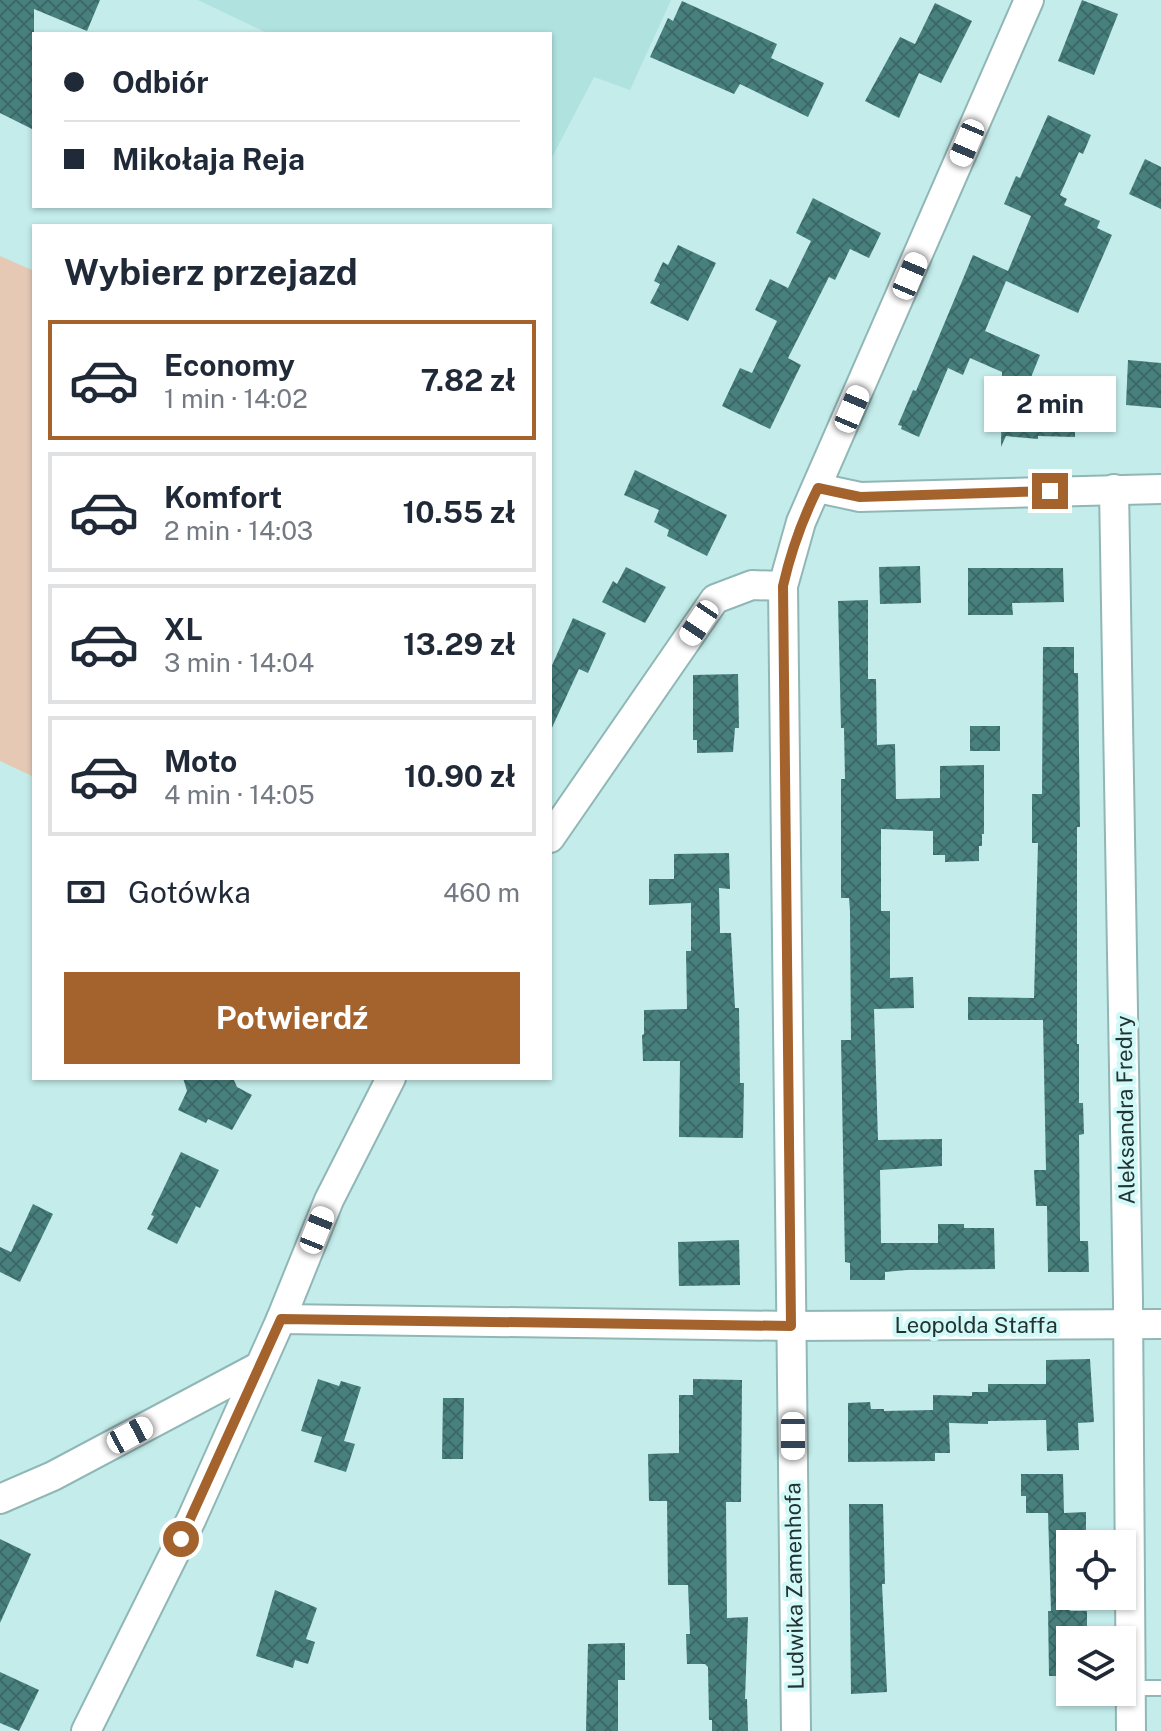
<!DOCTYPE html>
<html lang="pl">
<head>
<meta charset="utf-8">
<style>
  :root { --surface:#fff; --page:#f2f2f3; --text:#1f2937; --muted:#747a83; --line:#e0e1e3; --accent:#a4632d }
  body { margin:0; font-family:"Public Sans",sans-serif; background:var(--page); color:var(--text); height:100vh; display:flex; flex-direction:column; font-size:30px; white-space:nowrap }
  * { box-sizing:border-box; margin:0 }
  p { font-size:26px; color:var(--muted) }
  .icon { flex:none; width:44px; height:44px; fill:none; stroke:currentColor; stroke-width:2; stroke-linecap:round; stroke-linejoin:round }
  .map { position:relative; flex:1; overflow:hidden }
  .side { position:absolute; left:32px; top:224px; width:520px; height:856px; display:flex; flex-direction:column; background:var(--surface); border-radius:0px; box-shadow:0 2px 6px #0004 }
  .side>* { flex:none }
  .guide { position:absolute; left:32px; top:32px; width:520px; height:176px; border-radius:0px; box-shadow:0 2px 6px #0004; display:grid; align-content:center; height:176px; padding:0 32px; background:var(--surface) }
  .controls { position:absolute; left:1056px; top:1530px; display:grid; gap:16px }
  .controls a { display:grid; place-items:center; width:80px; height:80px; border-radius:0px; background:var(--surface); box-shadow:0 2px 6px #0004; font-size:40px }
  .end { position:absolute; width:36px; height:36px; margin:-18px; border:10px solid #a4632d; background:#fff; box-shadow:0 0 0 4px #fff }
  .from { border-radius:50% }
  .bubble { position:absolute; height:56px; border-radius:0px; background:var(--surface); box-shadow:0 2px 6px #0004; font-size:26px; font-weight:700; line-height:56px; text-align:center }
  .car { position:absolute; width:24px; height:48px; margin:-24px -12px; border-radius:10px; box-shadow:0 0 6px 2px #0007; background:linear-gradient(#fff 24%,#345 0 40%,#fff 0 76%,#345 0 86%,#fff 0) }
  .guide b { display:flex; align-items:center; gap:28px; height:76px; font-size:30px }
  .guide b+b { border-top:2px solid var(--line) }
  .guide i { width:20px; height:20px; background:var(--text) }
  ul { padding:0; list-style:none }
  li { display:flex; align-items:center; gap:24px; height:120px; margin:0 16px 12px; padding:0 16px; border:4px solid var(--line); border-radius:0px }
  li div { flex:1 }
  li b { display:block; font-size:30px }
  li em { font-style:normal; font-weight:700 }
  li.selected { border-color:var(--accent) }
  li>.icon { width:72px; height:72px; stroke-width:1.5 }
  h2 { padding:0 32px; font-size:36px; line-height:96px }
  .pay { display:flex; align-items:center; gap:20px; height:88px; padding:0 32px; font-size:30px }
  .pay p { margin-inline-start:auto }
  .cta { display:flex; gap:16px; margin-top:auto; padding:16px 32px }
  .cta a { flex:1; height:92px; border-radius:0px; background:var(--accent); color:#fff; font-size:32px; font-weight:700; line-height:92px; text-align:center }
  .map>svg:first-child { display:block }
  .built { fill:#b0e2e0 }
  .grass { fill:#e5c9b5 }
  .building { fill:url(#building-cross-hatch) }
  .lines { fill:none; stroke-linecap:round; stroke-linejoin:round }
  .service-casing { stroke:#90b7b6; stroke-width:18 }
  .minor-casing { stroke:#90b7b6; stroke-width:32 }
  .service { stroke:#fff; stroke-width:14 }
  .minor { stroke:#fff; stroke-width:28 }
  .route { stroke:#a4632d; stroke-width:10 }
  .labels { text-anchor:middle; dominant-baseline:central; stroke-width:8; stroke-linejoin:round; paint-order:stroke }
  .street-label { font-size:22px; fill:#233332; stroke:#d0f9f8 }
</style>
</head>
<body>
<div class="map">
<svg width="1161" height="1731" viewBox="0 0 1161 1731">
  <defs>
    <pattern id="building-cross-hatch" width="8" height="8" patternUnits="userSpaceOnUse" patternTransform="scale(2)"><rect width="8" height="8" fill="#48807e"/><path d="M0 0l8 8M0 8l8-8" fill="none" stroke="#3c6968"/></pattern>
  </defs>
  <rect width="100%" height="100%" fill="#c3ecea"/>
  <polygon class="built" points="198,0 671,0 630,90 594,77 550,161 550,34 269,34"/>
  <polygon class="grass" points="0,256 34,271 34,777 0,761"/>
  <g class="building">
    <polygon points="0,0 100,0 87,31 34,9 34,130 0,113"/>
    <polygon points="1082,0 1118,14 1094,75 1058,61"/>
    <polygon points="682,1 777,44 771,58 824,83 808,117 740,84 734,94 650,57 668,18 673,21"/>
    <polygon points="935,3 972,21 941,83 919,73 899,118 865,101 900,37 915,44"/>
    <polygon points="1048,115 1091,135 1083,154 1079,152 1060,195 1067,199 1064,205 1100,221 1097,228 1112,235 1078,313 1006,281 985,331 1040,355 1021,402 1075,404 1075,437 1038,436 1038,439 1006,436 1001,447 1002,372 970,358 963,375 948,368 919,437 901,429 902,426 898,425 913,390 916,391 973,255 1008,271 1031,216 1004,204 1016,176 1020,178"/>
    <polygon points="1145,159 1161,167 1161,209 1129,194"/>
    <polygon points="813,198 881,233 869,258 850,249 835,280 829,277 788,358 801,365 770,429 722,406 740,368 752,373 777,321 755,310 770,279 788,288 811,241 796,233"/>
    <polygon points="678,245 716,263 688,321 650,303 660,284 654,281 663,262 668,265"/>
    <polygon points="1128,360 1161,363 1161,408 1126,405"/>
    <polygon points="635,470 727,515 707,556 667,536 669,530 654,522 659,510 624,495"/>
    <polygon points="920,566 921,603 880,604 879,567"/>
    <polygon points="626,567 666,587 645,623 602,602 613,581 617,584"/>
    <polygon points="968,568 1063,568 1064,602 1012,603 1013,615 968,615"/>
    <polygon points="868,600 868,679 876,679 877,745 895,744 896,799 940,798 940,766 984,765 984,834 982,834 982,846 979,846 979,861 945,862 945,855 933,855 933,831 881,829 881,911 890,911 890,978 913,977 914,1008 874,1009 878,1140 942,1139 942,1166 880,1170 881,1243 938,1243 938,1224 964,1224 964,1228 994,1228 995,1269 907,1270 885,1272 885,1280 850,1280 850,1263 845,1262 841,1040 851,1040 850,911 849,898 841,898 841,779 845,779 844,728 841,728 838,601"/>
    <polygon points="573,618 606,633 588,673 579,669 550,732 550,670"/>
    <polygon points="1043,647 1074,647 1074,673 1078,673 1080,827 1077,827 1077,1044 1079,1044 1079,1103 1083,1103 1084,1134 1079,1135 1080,1241 1088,1241 1089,1272 1048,1272 1047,1206 1036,1206 1034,1170 1046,1170 1043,1020 968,1020 968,997 1034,998 1038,843 1032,843 1032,794 1042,794"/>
    <polygon points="738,674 739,728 735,728 733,752 697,753 697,740 693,740 693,675"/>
    <rect x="970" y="726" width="30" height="25"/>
    <polygon points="729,853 730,889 719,888 720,933 731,933 735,1008 739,1008 740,1083 744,1083 743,1138 679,1137 680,1061 643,1061 642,1035 644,1034 644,1010 687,1009 686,951 691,951 691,903 649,905 649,879 674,879 674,854"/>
    <polygon points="183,1078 233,1078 237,1087 252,1095 232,1130 208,1119 206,1123 178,1110 187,1091"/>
    <polygon points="181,1152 219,1170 200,1208 196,1206 177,1244 147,1229 154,1216 151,1215"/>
    <polygon points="33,1204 53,1214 20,1282 0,1272 0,1247 11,1252"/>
    <polygon points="739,1240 740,1285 679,1286 678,1242"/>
    <polygon points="1090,1359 1094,1422 1078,1423 1079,1450 1047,1451 1046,1420 988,1421 988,1424 949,1423 950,1453 935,1453 935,1461 848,1462 848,1403 870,1402 871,1409 884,1409 884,1411 933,1410 933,1395 972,1396 972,1392 988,1392 988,1384 1046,1384 1046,1360"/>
    <polygon points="318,1379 339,1386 341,1381 361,1387 344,1441 355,1444 346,1472 314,1462 322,1437 301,1431"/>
    <polygon points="693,1379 742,1380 741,1502 726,1502 727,1618 748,1617 745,1699 747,1699 748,1731 712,1731 712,1720 709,1720 708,1667 705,1664 687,1664 686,1634 690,1634 688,1585 668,1585 667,1501 649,1501 648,1454 679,1453 679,1395 693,1395"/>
    <polygon points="443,1398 464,1398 463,1459 442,1459"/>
    <polygon points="1021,1474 1063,1474 1064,1513 1086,1512 1086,1544 1070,1544 1070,1611 1087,1611 1087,1640 1070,1640 1070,1676 1049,1676 1048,1611 1051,1611 1048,1513 1026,1513 1026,1496 1021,1496"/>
    <polygon points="849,1504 883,1504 885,1584 882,1584 887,1692 851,1694"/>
    <polygon points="0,1539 31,1554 0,1623"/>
    <polygon points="275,1590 317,1608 306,1639 315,1642 308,1664 295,1660 293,1668 256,1656"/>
    <polygon points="625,1643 625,1680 618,1680 618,1731 586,1731 588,1644"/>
    <polygon points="0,1672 39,1690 19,1731 0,1723"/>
  </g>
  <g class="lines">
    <g class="service-casing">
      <polyline id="service" points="1130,1688 1161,1688"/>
    </g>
    <g class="minor-casing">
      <g id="minor">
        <polyline points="818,488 860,497 1161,489"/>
        <polyline points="1114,489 1128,1301 1131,1731"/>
        <polyline points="550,838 715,599 752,585 783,586"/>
        <polyline points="281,1319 791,1326 1161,1324"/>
        <polyline points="0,1499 53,1476 258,1367"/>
        <polyline points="86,1731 192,1518 281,1319 329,1200 391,1078"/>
        <polyline points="796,1731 783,586 801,522 1029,0"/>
      </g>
    </g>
    <use href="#service" class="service"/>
    <use href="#minor" class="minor"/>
  </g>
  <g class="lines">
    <path class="route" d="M181 1539 281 1319 791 1326 783 586C791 551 802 520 818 488L860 497 1050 491"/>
  </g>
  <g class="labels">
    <g class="street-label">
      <text transform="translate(1125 1110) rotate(-91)">Aleksandra Fredry</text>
      <text x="976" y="1325">Leopolda Staffa</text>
      <text transform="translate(794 1586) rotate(-91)">Ludwika Zamenhofa</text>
    </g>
  </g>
</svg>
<div class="controls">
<a><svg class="icon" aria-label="locate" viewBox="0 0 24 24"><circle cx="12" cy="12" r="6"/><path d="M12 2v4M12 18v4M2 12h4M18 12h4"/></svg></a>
<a><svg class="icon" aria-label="layers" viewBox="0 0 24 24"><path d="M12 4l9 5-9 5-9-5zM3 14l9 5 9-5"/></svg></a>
</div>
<i class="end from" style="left:181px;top:1539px"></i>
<i class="end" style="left:1050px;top:491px"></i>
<div class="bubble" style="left:984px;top:376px;width:132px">2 min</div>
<i class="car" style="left:967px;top:143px;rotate:203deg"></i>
<i class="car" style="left:910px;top:276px;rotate:23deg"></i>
<i class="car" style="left:852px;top:409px;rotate:23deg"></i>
<i class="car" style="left:699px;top:623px;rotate:214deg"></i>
<i class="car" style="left:317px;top:1230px;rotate:22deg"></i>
<i class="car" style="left:130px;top:1435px;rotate:62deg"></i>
<i class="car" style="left:793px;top:1436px;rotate:180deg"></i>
<div class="guide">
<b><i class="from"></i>Odbiór</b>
<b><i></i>Mikołaja Reja</b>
</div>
<section class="side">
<h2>Wybierz przejazd</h2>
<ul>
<li class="selected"><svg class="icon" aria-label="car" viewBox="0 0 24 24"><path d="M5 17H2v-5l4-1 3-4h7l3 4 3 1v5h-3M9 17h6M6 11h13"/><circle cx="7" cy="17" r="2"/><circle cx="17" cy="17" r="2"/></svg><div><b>Economy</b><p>1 min · 14:02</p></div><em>7.82 zł</em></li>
<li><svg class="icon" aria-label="car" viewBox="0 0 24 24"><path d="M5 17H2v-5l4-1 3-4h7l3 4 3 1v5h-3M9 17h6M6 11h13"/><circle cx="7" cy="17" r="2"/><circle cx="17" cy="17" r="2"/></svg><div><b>Komfort</b><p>2 min · 14:03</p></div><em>10.55 zł</em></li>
<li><svg class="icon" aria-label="car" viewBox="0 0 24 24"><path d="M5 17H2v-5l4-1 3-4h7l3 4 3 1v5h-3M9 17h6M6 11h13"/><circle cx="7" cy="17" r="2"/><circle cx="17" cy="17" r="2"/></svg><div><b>XL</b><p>3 min · 14:04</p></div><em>13.29 zł</em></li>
<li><svg class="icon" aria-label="car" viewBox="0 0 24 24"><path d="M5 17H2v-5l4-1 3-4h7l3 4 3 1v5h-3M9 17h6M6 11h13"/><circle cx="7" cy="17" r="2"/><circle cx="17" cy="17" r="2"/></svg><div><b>Moto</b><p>4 min · 14:05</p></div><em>10.90 zł</em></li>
</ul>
<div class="pay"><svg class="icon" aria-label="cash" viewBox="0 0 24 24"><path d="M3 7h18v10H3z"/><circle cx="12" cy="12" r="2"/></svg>Gotówka<p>460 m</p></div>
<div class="cta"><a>Potwierdź</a></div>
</section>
</div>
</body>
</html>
